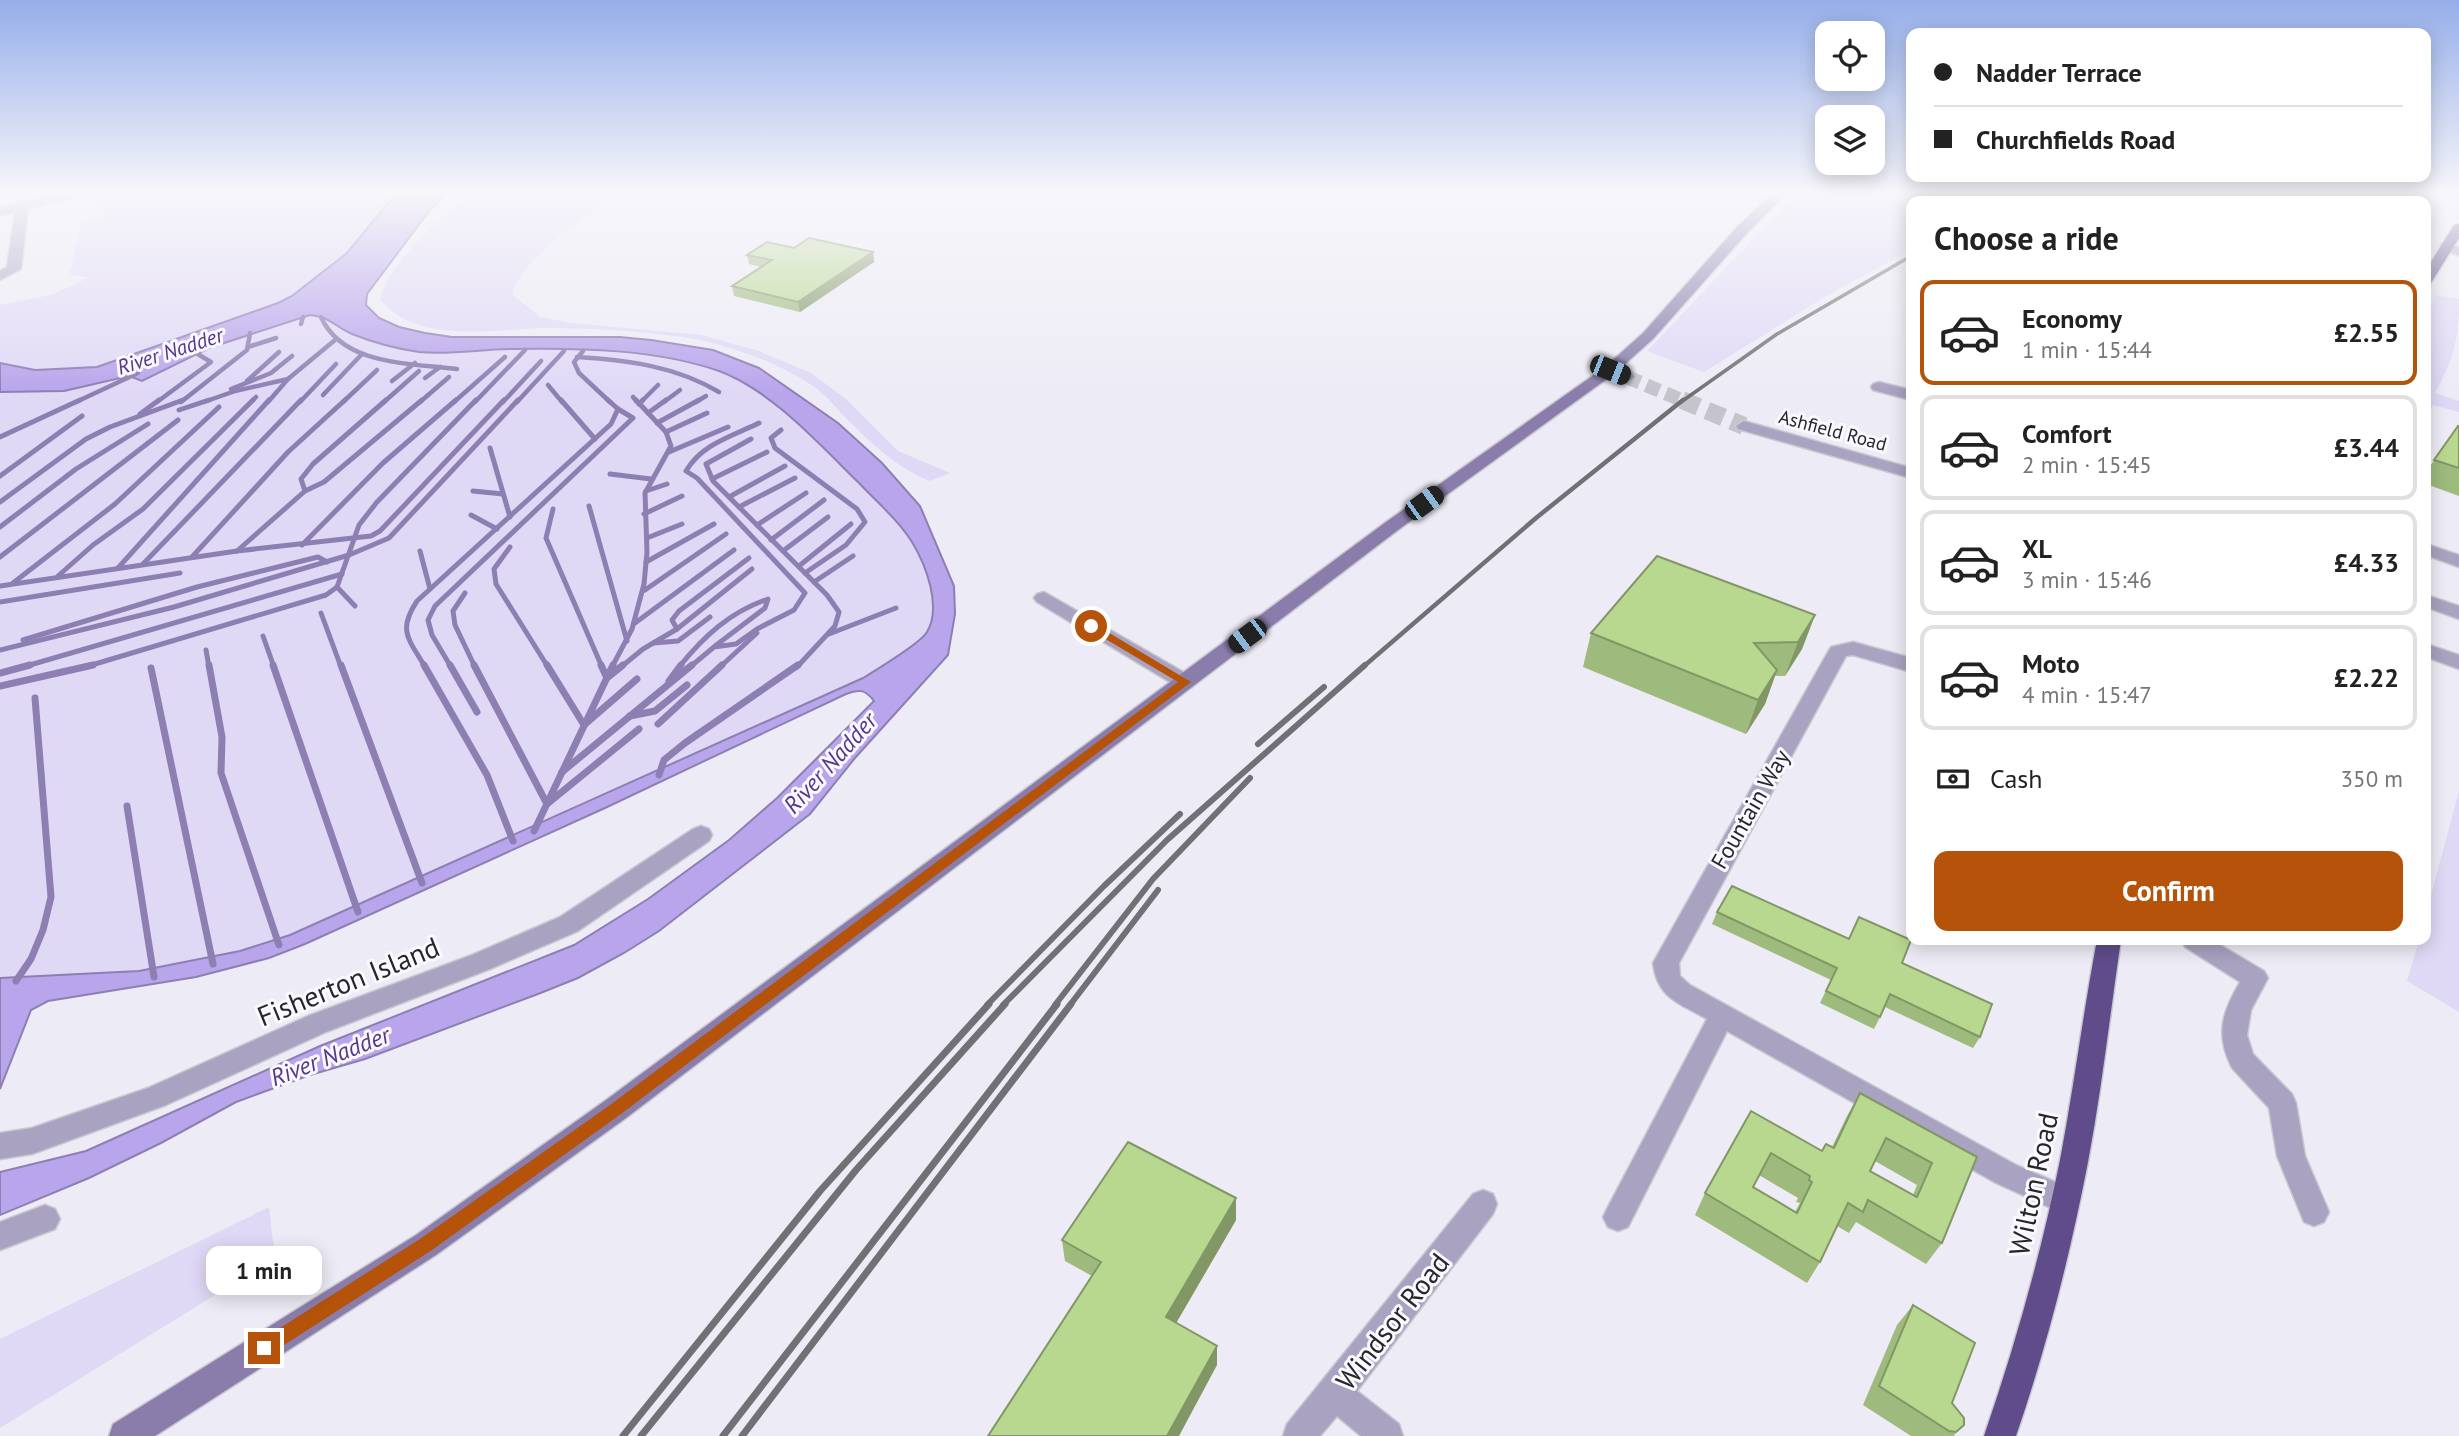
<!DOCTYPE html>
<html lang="en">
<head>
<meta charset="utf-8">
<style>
  :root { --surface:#fff; --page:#f6f6f6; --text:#222; --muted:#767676; --line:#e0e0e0; --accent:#b45309 }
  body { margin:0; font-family:"PT Sans",sans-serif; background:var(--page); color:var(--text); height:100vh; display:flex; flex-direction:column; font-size:26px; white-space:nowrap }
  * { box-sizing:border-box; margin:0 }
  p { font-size:23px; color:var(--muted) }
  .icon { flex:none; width:38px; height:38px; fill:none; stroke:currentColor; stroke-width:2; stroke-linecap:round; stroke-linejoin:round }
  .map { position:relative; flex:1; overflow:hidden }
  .details { position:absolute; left:1906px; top:196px; width:525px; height:749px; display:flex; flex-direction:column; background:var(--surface); border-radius:14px; box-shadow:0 4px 18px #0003 }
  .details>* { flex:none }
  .guide { position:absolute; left:1906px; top:28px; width:525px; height:154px; border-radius:14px; box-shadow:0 4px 18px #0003; display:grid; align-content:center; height:154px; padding:0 28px; background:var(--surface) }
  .tools { position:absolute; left:1815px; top:21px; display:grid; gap:14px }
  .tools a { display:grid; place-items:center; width:70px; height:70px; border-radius:14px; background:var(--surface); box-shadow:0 4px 18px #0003; font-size:35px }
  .end { position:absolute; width:32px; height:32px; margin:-16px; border:9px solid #b45309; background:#fff; box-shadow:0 0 0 4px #fff }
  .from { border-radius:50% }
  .bubble { position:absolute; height:49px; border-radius:14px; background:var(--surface); box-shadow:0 4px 18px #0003; font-size:23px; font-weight:800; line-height:49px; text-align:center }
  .car { position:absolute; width:21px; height:42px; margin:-21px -10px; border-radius:9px; box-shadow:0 0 5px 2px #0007; background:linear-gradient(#222 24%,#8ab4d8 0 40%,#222 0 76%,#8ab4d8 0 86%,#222 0) }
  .guide b { display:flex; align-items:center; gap:24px; height:66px; font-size:26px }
  .guide b+b { border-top:2px solid var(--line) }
  .guide i { width:18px; height:18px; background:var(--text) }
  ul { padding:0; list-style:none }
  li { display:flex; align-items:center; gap:21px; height:105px; margin:0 14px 10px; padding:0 14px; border:4px solid var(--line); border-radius:14px }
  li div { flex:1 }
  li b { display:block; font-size:26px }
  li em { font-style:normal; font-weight:800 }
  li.current { border-color:var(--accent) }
  li>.icon { width:63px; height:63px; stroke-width:1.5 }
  h2 { padding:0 28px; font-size:32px; line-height:84px }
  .pay { display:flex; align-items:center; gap:18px; height:77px; padding:0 28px; font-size:26px }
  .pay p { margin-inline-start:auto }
  .action { display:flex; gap:14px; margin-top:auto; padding:14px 28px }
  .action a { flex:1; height:80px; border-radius:14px; background:var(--accent); color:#fff; font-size:28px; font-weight:800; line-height:80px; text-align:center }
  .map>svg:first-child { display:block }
  .green { fill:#e0d9f6 }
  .water { fill:#b9a5ec; stroke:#8d7fb2; stroke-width:2 }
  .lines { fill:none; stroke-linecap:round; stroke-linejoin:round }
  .stream-far2 { stroke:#8d7fb2; stroke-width:4.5 }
  .stream-far1 { stroke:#8d7fb2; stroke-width:5 }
  .stream { stroke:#8d7fb2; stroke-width:7 }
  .street-tunnel-far1 { stroke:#c5c4cc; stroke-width:14; stroke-dasharray:14 7; stroke-linecap:butt }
  .street-tunnel { stroke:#c5c4cc; stroke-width:18; stroke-dasharray:18 9; stroke-linecap:butt }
  .street-casing { stroke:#c9c8d0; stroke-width:3 }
  .secondary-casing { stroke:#c9c8d0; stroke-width:3 }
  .highway-casing { stroke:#c9c8d0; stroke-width:3 }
  .street { fill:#aaa2c1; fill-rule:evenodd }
  .secondary { fill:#8a7dab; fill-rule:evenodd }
  .highway { fill:#604c8b; fill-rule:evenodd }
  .rail-far3 { stroke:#717075; stroke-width:3.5 }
  .rail-far2 { stroke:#717075; stroke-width:4.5 }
  .rail-far1 { stroke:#717075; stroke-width:6 }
  .rail { stroke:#717075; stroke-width:7 }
  .wall { fill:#9eba7c; fill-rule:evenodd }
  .shaded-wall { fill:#819765 }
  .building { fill:#b8d890; stroke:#819765; stroke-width:2; fill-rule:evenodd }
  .route { fill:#b45309 }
  .labels { text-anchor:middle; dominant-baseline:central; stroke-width:6; stroke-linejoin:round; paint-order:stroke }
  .far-street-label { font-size:19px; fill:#272629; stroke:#faf9ff }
  .far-water-label { font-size:21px; font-style:italic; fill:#55388a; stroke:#faf9ff }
  .street-label { font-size:23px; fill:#272629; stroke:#faf9ff }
  .water-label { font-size:24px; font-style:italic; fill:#55388a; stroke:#faf9ff }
  .near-street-label { font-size:28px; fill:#272629; stroke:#faf9ff }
</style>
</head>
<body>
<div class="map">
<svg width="2459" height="1436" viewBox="0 0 2459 1436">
  <rect width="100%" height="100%" fill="#edebf5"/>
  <g class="green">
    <polygon points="98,192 407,192 313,296 134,361 71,375 0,377 0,305 51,295 88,278 70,274 80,223 104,218"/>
    <path d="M470 192H618C585 218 525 254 512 294L540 317 571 323 701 335 756 350 811 373 846 399 898 451 950 473 930 481C897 468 871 443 846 418 836 408 827 396 816 388 778 362 728 344 683 337 638 331 591 328 545 328 494 329 416 345 380 299 392 257 439 222 470 192Z"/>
    <polygon points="1798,192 2017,192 2033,197 2022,201 1911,201 1911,250 1826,296 1704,372 1647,351"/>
    <path d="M2436 295 2459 299C2459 338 2454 359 2435 393L2459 401V412L2433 405 2426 416V313Z"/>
    <path d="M310 315C329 317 328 322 343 328 376 342 410 352 446 353 469 354 492 349 514 349 581 348 655 348 719 372 770 390 817 442 855 480 875 499 897 519 912 542 926 565 942 607 927 632 921 643 876 670 863 678L290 935 240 951 139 971 0 978V392L64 391 130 376 143 381 209 348Z"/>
    <polygon points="2459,791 2459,1012 2407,981 2419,940 2426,940 2426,914"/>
    <polygon points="269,1207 275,1258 0,1428 0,1339"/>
  </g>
  <path class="water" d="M397 192H447L427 214 367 294 366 305 379 318 399 327 425 333 452 337H620L651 340 713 350 759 368 838 423 882 463 920 506 954 586 955 614 948 655 855 758 810 814 659 931 624 953 578 978 538 994 365 1059 310 1075 236 1102 161 1143 89 1178 0 1215V1172L86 1151 320 1046 574 945 648 899 729 840 777 798 874 701C865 689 859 689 846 694L605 808 305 944 269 958 196 977 48 1001 31 1010 0 1089V978L139 971 240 951 290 935 863 678C876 670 921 643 927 632 942 607 926 565 912 542 898 520 877 502 859 483 820 445 771 390 719 371 655 349 581 348 514 349 482 349 451 355 419 352 398 349 372 342 352 334 333 326 333 318 310 315L209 348 142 381 129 376 64 391 0 392V363L35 370 97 367 278 303 292 296 347 253Z"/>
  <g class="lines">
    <g class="stream-far2">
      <path d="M321 317C343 366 411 363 457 369"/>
      <polyline points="301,324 303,317"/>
      <polyline points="248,347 276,338"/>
      <polyline points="583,351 574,362 579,373 610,402"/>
      <path d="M577 357C627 360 675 366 719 392"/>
      <polyline points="425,378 440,367"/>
      <polyline points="247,381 279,352"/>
      <polyline points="392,381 415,363"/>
      <polyline points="548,385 562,402"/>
      <polyline points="231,389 271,373 292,356"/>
      <polyline points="323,395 362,354"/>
      <polyline points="633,397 637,402"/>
      <polyline points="76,402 138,373"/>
      <polyline points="157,402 211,362 196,353"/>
      <polyline points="181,402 247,350 250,333"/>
      <polyline points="204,402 235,391 288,379 335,340"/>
      <polyline points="251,402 256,397"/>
      <polyline points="268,402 288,379"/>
      <polyline points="300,402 336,364"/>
      <polyline points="343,402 377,370"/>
      <polyline points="384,402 419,371"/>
      <polyline points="420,402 449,377"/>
      <polyline points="454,402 505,357"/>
      <polyline points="475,402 525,350"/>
      <polyline points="503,402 541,361"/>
      <polyline points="517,402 564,351"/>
      <polyline points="641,402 658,385"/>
      <polyline points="664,402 680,390"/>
      <polyline points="696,402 706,396"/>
    </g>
    <g class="stream-far1">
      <polyline points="561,400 595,439"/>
      <polyline points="639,404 643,400"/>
      <polyline points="179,410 209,400"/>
      <polyline points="648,413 666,400"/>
      <polyline points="140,414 159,400"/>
      <polyline points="657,423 699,400"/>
      <polyline points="781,430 771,438 775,448 857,509 865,522 846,545 805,573"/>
      <polyline points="666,432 707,413"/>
      <polyline points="0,437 80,400"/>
      <polyline points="751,439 706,464 713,481 827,595 839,612 835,626 797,667"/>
      <polyline points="490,448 510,517"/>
      <polyline points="669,452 728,427"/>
      <polyline points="610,474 651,479"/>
      <polyline points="0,476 82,416"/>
      <polyline points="712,479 767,452"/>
      <polyline points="305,491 301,479 313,464 386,400"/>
      <polyline points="473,491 503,494"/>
      <polyline points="646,491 667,484"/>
      <polyline points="729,497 785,466"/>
      <polyline points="0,502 86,439 110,427 183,400"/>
      <polyline points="589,506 627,641"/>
      <polyline points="739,507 795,478"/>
      <polyline points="553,509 546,538 602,667"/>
      <polyline points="644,514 682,496"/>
      <polyline points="471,515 497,529"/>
      <polyline points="757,525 806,493"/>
      <polyline points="0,527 76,469 148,424"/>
      <polyline points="647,538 682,524"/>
      <polyline points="771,540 824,500"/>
      <polyline points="302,545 383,463 456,400"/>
      <polyline points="510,547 494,569 496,584 548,667"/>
      <polyline points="237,551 305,491 324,482 422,400"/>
      <polyline points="420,551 430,589"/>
      <polyline points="783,551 828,517"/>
      <polyline points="0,557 178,420"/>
      <polyline points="192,557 288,452 345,400"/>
      <polyline points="646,562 714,524"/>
      <polyline points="143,564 301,400"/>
      <polyline points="799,566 851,524"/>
      <polyline points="118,568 269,400"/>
      <polyline points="58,576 93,545 143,509 253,400"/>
      <polyline points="814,582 853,556"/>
      <polyline points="13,583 115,504 219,407"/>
      <polyline points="0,586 237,551 371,536 380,531 504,400"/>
      <polyline points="337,587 355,606"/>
      <polyline points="645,590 726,534"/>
      <polyline points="465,593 453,611 455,625 475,667"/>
      <polyline points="0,602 180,573"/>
      <polyline points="321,613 341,667"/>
      <polyline points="635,623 734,550"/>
      <polyline points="677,629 752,569"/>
      <polyline points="829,634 896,608"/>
      <polyline points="263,636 274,667"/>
      <polyline points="23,640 197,587 318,557 327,562"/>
      <polyline points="654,643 678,641 710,617"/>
      <polyline points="0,650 174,607 349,555 389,538 518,400"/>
      <polyline points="206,650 209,667"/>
      <polyline points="23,667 342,574"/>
      <polyline points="85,667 326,595 337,587 359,525 377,502 476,400"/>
      <path d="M425 667C409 639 397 631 417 601L611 424 618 409 608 400"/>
      <polyline points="451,667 432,635 428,620 435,606 633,418 618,409"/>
      <polyline points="612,667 632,629 644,584 647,552 645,493 671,446 666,432 636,400"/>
      <polyline points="621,667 643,649 677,629 672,620 679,611 749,558"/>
      <path d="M679 667C704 636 730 612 768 599L765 608 715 646"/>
      <path d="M690 667 714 647 736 644 757 629 794 610 805 593 697 478 686 471C702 444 732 436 759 423"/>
      <polyline points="720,667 757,633"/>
    </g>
    <g class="stream">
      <polyline points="209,665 222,737 221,773 279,945"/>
      <polyline points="273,665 358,912"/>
      <polyline points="341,665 422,883"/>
      <polyline points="424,665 487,775 513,841"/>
      <polyline points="450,665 477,712"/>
      <polyline points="474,665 547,804 639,729"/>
      <polyline points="547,665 584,725 637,679"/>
      <polyline points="601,665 607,678 623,665"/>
      <polyline points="151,668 213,964"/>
      <polyline points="0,673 30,665"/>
      <polyline points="669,681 681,665"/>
      <polyline points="0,686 93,665"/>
      <polyline points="630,716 655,711 687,685"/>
      <polyline points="658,724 722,665"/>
      <polyline points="562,772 692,665"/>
      <polyline points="659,775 664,760 685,743 798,665"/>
      <polyline points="127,806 154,977"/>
      <polyline points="534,831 613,665"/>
      <polyline points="16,981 31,959 43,930 51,897 35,698"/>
    </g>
    <polyline class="street-tunnel-far1" points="1627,377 1686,402"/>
    <polyline class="street-tunnel" points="1682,400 1744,426"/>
    <g class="street-casing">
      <g id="street">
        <polygon points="68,192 92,192 28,209 21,269 0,280 0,271 7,267 15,212 0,216 0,208"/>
        <polygon points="2022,192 2044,192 2068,201 2049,201"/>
        <polygon points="2229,192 2247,192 2229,201 2212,201"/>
        <polygon points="2446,243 2459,247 2459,255 2441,250 2441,244"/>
        <polygon points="1610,365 1632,374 1635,377 1627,382 1605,373 1602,370 1605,367"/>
        <polygon points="1879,382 1911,390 1911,400 1873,390 1871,387 1873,384"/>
        <polygon points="1744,421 1911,468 1911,478 1738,429 1736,426"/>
        <polygon points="2426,544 2459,555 2459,567 2426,555"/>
        <polygon points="1044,592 1192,677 1195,682 1192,687 1178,687 1037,602 1034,598 1037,594"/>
        <polygon points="2426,595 2459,606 2459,619 2426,607"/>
        <path d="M1853 642 1911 658V672L1853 655 1846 656 1679 963 1680 976 1690 985 2016 1165 2074 1190 2078 1200 2074 1210 2064 1214 1996 1183 1727 1031 1628 1227 1618 1231 1608 1227 1603 1217 1608 1207 1707 1019C1679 1003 1657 998 1653 963L1828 652 1831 647Z"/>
        <polygon points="2426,644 2459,655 2459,669 2426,657"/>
        <polygon points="701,826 709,829 712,835 709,841 578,931 490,969 326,1032 166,1105 32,1154 0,1159 0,1133 32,1128 148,1088 308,1016 472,955 560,917 693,829"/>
        <path d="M2182 940H2212L2264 971 2268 978 2251 1010 2247 1035 2253 1054 2292 1094 2296 1103 2305 1156 2329 1212 2324 1222 2314 1226 2304 1222 2277 1156 2269 1108 2232 1068C2215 1034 2222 1013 2240 982L2185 947Z"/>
        <polygon points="1483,1190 1493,1194 1497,1204 1493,1214 1357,1391 1399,1424 1403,1436 1361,1436 1337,1416 1320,1436 1283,1436 1287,1424 1473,1194"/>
        <polygon points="45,1205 55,1209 60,1219 55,1229 0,1250 0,1222"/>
      </g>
    </g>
    <g class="secondary-casing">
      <polygon id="secondary" points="1774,192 1788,192 1747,233 1653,339 1615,373 1398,530 626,1118 436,1255 155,1436 109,1436 113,1424 416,1235 606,1100 1386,522 1605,367 1643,333 1737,227"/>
    </g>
    <g class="highway-casing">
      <g id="highway">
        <polygon points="2459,224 2459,238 2431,283 2426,284 2426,270 2454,225"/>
        <path d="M2097 940H2121C2110 1014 2102 1088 2088 1162 2070 1255 2047 1346 2016 1436H1984C2015 1346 2041 1254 2060 1160 2074 1087 2083 1013 2097 940Z"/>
      </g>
    </g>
    <use href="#street" class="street"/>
    <use href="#secondary" class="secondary"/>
    <use href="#highway" class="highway"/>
    <g class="rail-far3">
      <polyline points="2046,201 2070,192"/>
      <polyline points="1681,402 1777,334 1911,256"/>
    </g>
    <polyline class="rail-far2" points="1363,667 1536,518 1683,400"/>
    <g class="rail-far1">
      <polyline points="1258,744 1324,687"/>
      <polyline points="987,1005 1104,886 1180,814"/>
      <polyline points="1003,1005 1167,840 1365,665"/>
      <polyline points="1055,1005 1153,879 1250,778"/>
      <polyline points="1070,1005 1158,890"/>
    </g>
    <g class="rail">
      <polyline points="623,1436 820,1191 989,1004"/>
      <polyline points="641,1436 856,1170 1005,1004"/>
      <polyline points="723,1436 1057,1004"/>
      <polyline points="742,1436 1071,1004"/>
    </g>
  </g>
  <g class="wall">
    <polygon points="794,248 873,252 874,262 800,312 734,296 732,286 761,267 749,264 747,255"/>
    <polygon points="2458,426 2459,427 2459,496 2426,484 2426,472"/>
    <polygon points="1815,615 1802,649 1785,676 1775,676 1765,704 1746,734 1583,667 1591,633"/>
    <polygon points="1717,912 1902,963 1980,1037 1973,1048 1885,1007 1874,1029 1820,1003 1831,980 1712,924"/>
    <path d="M1860 1093 1977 1157 1942 1243 1926 1264 1856 1222 1849 1233 1837 1226 1820 1262 1807 1283 1695 1215 1705 1193 1751 1111 1822 1151 1832 1147 1847 1116ZM1875 1161 1917 1185 1913 1195 1870 1171ZM1759 1175 1798 1198 1796 1202 1800 1203 1795 1212 1753 1187Z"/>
    <polygon points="1236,1220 1176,1323 1217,1346 1217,1365 1092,1276 1065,1261 1062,1240"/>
    <polygon points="1913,1305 1952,1403 1964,1418 1954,1436 1911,1436 1863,1405 1897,1325"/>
  </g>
  <g class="shaded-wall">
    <polygon points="873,252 874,262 800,312 798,302"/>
    <polygon points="1815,615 1802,649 1785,676 1798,642"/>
    <polygon points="1777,670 1765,704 1746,734 1758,700"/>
    <polygon points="1236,1198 1236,1220 1168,1337 1166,1317"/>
    <polygon points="1217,1346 1217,1365 1179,1436 1167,1436"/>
  </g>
  <g class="building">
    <polygon points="809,238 873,252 798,302 732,286 772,260 747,255 767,242 794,248"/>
    <polygon points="2458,426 2459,427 2459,468 2434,460"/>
    <polygon points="1657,556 1815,615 1798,642 1754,643 1777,670 1758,700 1591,633"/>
    <polygon points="1732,886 1849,939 1859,917 1911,940 1902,963 1992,1004 1980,1037 1890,994 1880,1017 1826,991 1837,968 1717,912"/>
    <path d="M1860 1093 1977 1157 1942 1243 1868 1200 1863 1212 1848 1203 1820 1262 1705 1193 1751 1111 1822 1151 1826 1144 1834 1148ZM1886 1138 1932 1163 1917 1197 1870 1171ZM1771 1153 1810 1176 1809 1180 1812 1182 1797 1213 1753 1187Z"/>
    <polygon points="1128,1142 1236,1198 1166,1317 1217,1346 1167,1436 988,1436 1101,1262 1062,1240"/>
    <polygon points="1913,1305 1975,1343 1952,1403 1964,1418 1964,1425 1956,1432 1949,1431 1879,1386"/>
  </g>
  <linearGradient id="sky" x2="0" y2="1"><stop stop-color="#95aeea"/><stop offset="0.49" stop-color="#f7f6fa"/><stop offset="1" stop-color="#f7f6fa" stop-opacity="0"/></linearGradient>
  <rect width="2459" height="393" fill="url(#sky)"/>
  <polygon class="route" points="1091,622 1191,682 621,1114 432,1250 270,1354 264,1356 258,1354 256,1348 258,1342 420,1239 610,1105 1178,682 1087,628 1087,623"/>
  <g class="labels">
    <g class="far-street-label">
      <text transform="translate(1833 430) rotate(15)">Ashfield Road</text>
    </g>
    <g class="far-water-label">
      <text transform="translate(170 351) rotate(-18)">River Nadder</text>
    </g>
    <g class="street-label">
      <text transform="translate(1750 809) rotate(-60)">Fountain Way</text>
    </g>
    <g class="water-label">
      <text transform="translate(830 763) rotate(-48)">River Nadder</text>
      <text transform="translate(330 1056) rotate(-21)">River Nadder</text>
    </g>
    <g class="near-street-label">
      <text transform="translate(348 981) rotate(-22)">Fisherton Island</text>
      <text transform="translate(2033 1184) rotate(-78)">Wilton Road</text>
      <text transform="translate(1392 1321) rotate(-52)">Windsor Road</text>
    </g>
  </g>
</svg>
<div class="tools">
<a><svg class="icon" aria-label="locate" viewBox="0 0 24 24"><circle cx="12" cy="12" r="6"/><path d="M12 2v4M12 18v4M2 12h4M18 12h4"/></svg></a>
<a><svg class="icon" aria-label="layers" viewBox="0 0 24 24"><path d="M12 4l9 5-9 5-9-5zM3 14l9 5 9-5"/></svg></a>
</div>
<i class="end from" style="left:1091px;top:626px"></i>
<i class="end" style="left:264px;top:1348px"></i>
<div class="bubble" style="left:206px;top:1246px;width:116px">1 min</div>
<i class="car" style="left:1610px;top:370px;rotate:112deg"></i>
<i class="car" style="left:1424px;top:503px;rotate:54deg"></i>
<i class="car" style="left:1247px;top:636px;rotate:233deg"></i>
<div class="guide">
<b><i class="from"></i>Nadder Terrace</b>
<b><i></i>Churchfields Road</b>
</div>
<section class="details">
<h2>Choose a ride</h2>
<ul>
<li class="current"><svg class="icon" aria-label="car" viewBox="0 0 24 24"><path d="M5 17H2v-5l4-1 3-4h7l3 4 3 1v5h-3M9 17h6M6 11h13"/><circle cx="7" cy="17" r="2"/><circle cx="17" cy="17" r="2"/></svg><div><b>Economy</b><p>1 min · 15:44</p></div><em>£2.55</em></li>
<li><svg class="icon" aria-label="car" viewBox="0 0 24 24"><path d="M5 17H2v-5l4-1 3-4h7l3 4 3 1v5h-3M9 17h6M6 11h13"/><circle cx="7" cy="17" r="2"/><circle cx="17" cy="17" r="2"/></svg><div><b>Comfort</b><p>2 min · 15:45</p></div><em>£3.44</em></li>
<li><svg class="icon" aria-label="car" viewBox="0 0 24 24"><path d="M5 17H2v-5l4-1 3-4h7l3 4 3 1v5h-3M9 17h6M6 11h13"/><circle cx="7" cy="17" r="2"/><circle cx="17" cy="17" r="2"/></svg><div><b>XL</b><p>3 min · 15:46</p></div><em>£4.33</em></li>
<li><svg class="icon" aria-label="car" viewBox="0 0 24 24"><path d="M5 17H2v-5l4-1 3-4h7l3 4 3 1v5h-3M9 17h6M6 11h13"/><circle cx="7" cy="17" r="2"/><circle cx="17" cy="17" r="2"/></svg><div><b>Moto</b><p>4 min · 15:47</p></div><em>£2.22</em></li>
</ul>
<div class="pay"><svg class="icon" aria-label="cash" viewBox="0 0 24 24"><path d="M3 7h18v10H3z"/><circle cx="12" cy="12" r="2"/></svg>Cash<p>350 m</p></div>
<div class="action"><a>Confirm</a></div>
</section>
</div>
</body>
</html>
